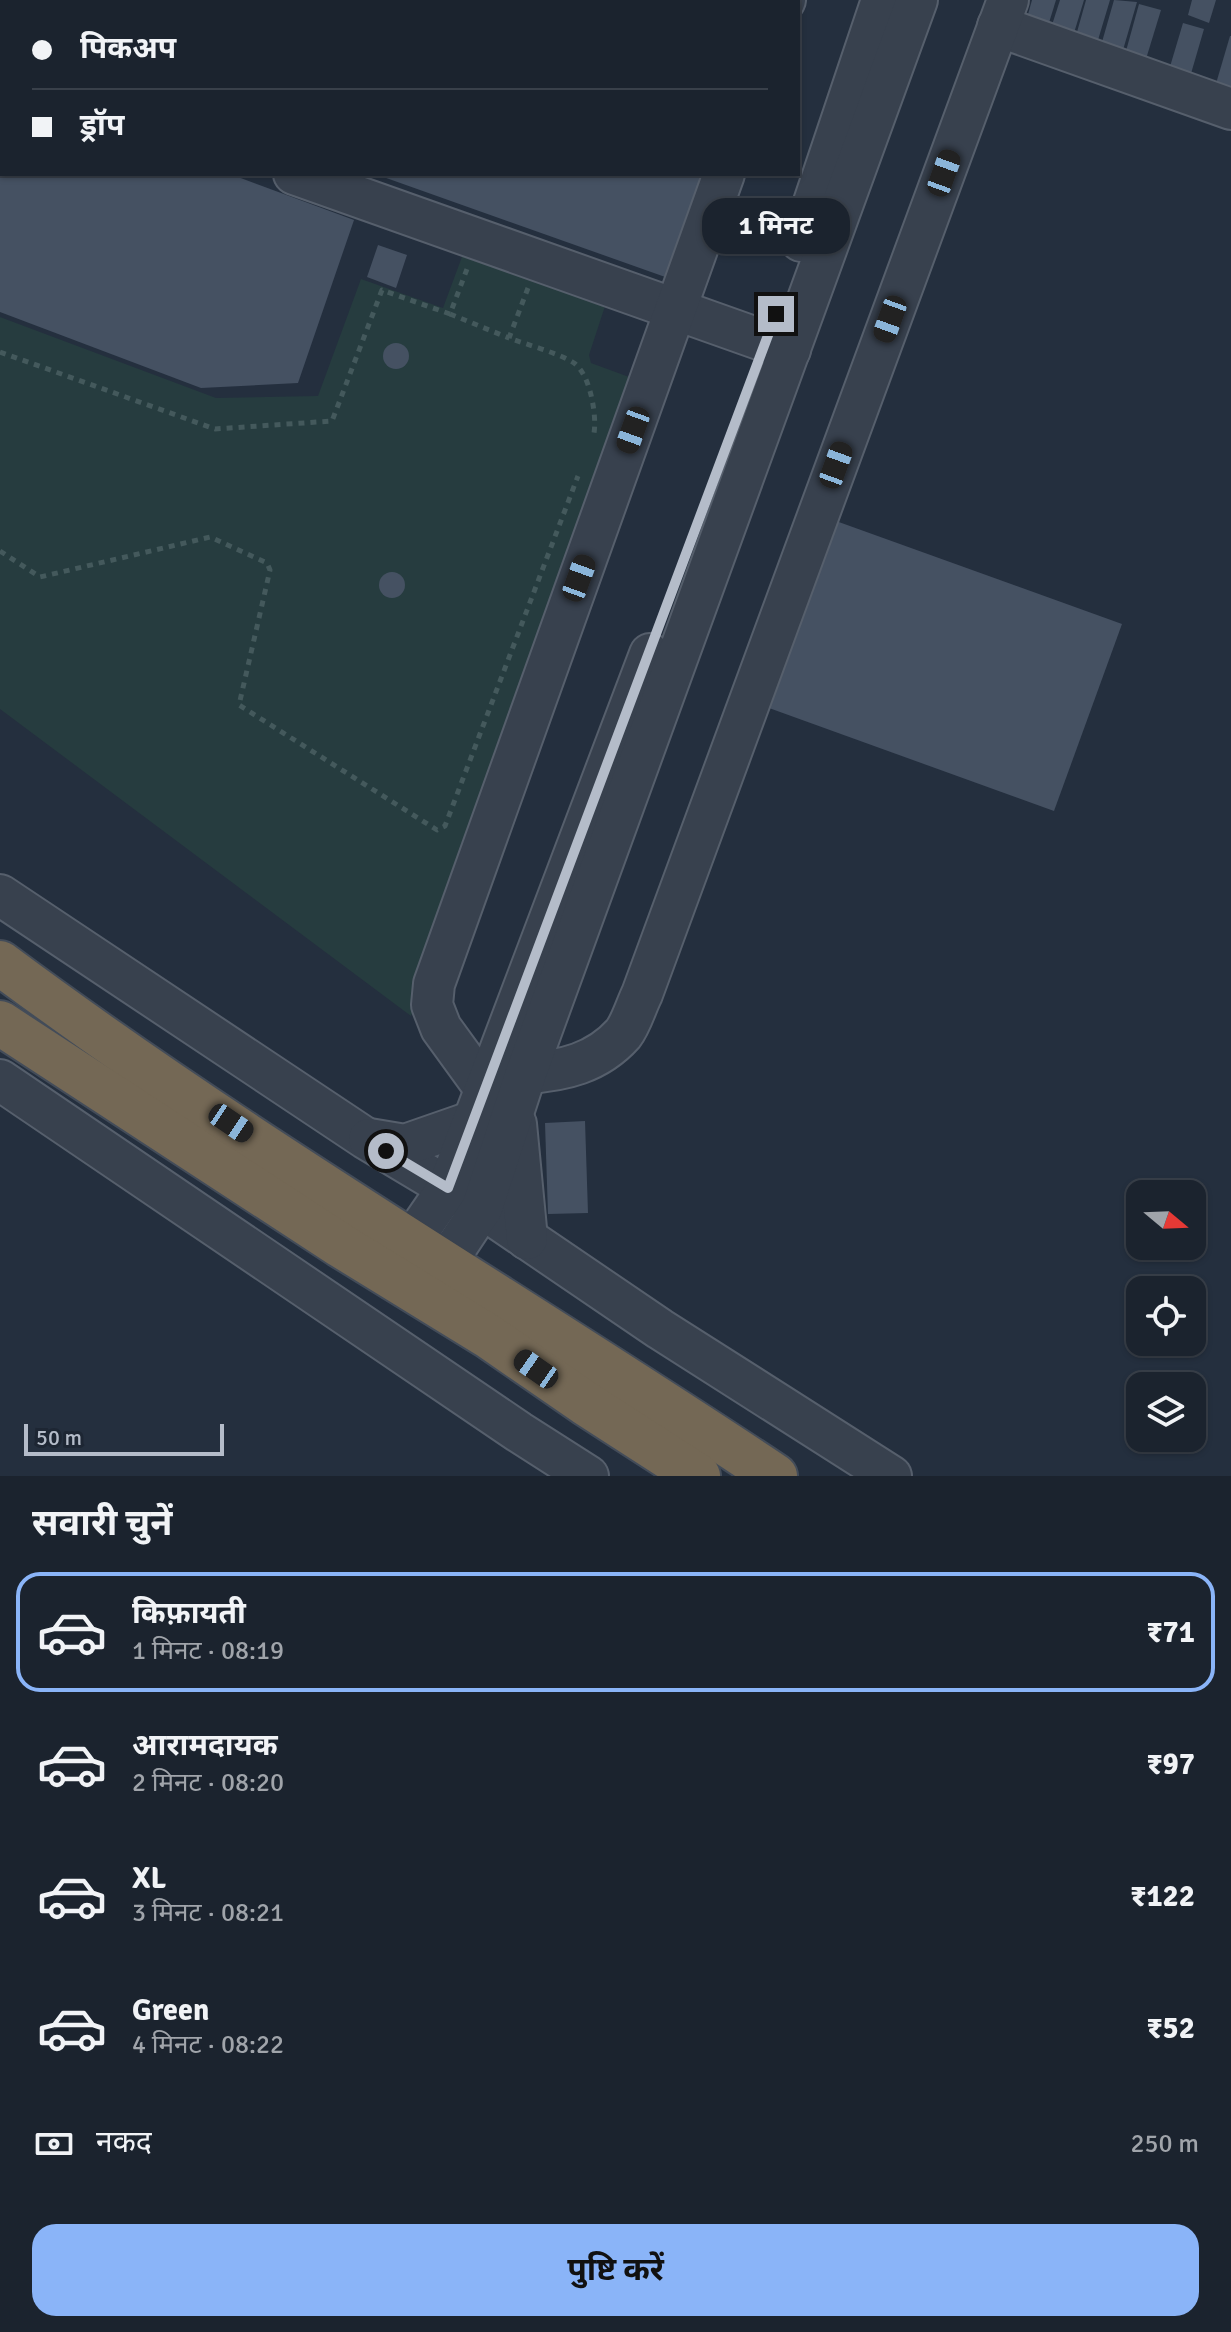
<!DOCTYPE html>
<html lang="hi">
<head>
<meta charset="utf-8">
<style>
  :root { --surface:#1b232e; --page:#282f3a; --text:#f1f3f6; --muted:#a0a4aa; --line:#39404a; --accent:#8ab4f8 }
  body { margin:0; font-family:Signika,"Noto Sans Devanagari",sans-serif; background:var(--page); color:var(--text); height:100vh; display:flex; flex-direction:column; font-size:30px; white-space:nowrap }
  * { box-sizing:border-box; margin:0 }
  p { font-size:26px; color:var(--muted) }
  .icon { flex:none; width:44px; height:44px; fill:none; stroke:currentColor; stroke-width:2; stroke-linecap:round; stroke-linejoin:round }
  .map { position:relative; height:1476px; overflow:hidden }
  .drawer { display:flex; flex-direction:column; background:var(--surface); flex:1 }
  .drawer>* { flex:none }
  .hud { position:absolute; left:0px; top:0px; width:800px; height:176px; box-shadow:0 2px 6px #0004,0 0 0 2px var(--line); display:grid; align-content:center; height:176px; padding:0 32px; background:var(--surface) }
  .needle { width:52px; rotate:109deg }
  .tools { position:absolute; left:1126px; top:1180px; display:grid; gap:16px }
  .tools a { display:grid; place-items:center; width:80px; height:80px; border-radius:16px; background:var(--surface); box-shadow:0 2px 6px #0004,0 0 0 2px var(--line); font-size:40px }
  .scale { position:absolute; left:24px; bottom:20px; width:200px; box-sizing:border-box; padding-left:8px; border:4px solid #b4bcc9; border-top:0; font-size:22px; line-height:28px; white-space:nowrap; color:#b4bcc9; -webkit-text-stroke:6px #1d2633; paint-order:stroke }
  .end { position:absolute; width:36px; height:36px; margin:-18px; border:10px solid #b4bcc9; background:#111; box-shadow:0 0 0 4px #111 }
  .from { border-radius:50% }
  .bubble { position:absolute; height:56px; border-radius:24px; background:var(--surface); box-shadow:0 2px 6px #0004,0 0 0 2px var(--line); font-size:26px; font-weight:700; line-height:56px; text-align:center }
  .car { position:absolute; width:24px; height:48px; margin:-24px -12px; border-radius:10px; box-shadow:0 0 6px 2px #0007; background:linear-gradient(#222 24%,#8ab4d8 0 40%,#222 0 76%,#8ab4d8 0 86%,#222 0) }
  .hud b { display:flex; align-items:center; gap:28px; height:76px; font-size:30px }
  .hud b+b { border-top:2px solid var(--line) }
  .hud i { width:20px; height:20px; background:var(--text) }
  ul { padding:0; list-style:none }
  li { display:flex; align-items:center; gap:24px; height:120px; margin:0 16px 12px; padding:0 16px; border:4px solid transparent; border-radius:24px }
  li div { flex:1 }
  li b { display:block; font-size:30px }
  li em { font-style:normal; font-weight:700 }
  li.active { border-color:var(--accent) }
  li>.icon { width:72px; height:72px; stroke-width:1.5 }
  h2 { padding:0 32px; font-size:36px; line-height:96px }
  .pay { display:flex; align-items:center; gap:20px; height:88px; padding:0 32px; font-size:30px }
  .pay p { margin-inline-start:auto }
  .button { display:flex; gap:16px; margin-top:auto; padding:16px 32px }
  .button a { flex:1; height:92px; border-radius:24px; background:var(--accent); color:#111; font-size:32px; font-weight:700; line-height:92px; text-align:center }
  .map>svg:first-child { display:block }
  .green { fill:#263c3f }
  .building { fill:#455162 }
  .lines { fill:none; stroke-linecap:round; stroke-linejoin:round }
  .minor-casing { stroke:#565f6c; stroke-width:44 }
  .highway-casing { stroke:#434c59; stroke-width:48 }
  .path { stroke:#44595c; stroke-width:5; stroke-dasharray:6 6; stroke-linecap:butt }
  .minor { stroke:#38414e; stroke-width:40 }
  .highway { stroke:#746855; stroke-width:44 }
  .route { stroke:#b4bcc9; stroke-width:10 }
</style>
</head>
<body>
<div class="map">
<svg width="1231" height="1476" viewBox="0 0 1231 1476">
  <rect width="100%" height="100%" fill="#242f3e"/>
  <polygon class="green" points="466,246 608,297 589,355 591,363 640,381 411,1016 0,709 0,317 216,398 318,396 361,279 443,308"/>
  <g class="building">
    <polygon points="1032,0 1056,0 1048,26 1027,18"/>
    <polygon points="1060,0 1084,0 1074,33 1052,25"/>
    <polygon points="1086,0 1110,0 1098,40 1077,32"/>
    <polygon points="1114,0 1137,2 1123,50 1102,42"/>
    <polygon points="1192,0 1216,0 1209,23 1188,15"/>
    <polygon points="1139,4 1161,10 1146,59 1126,51"/>
    <polygon points="1183,23 1204,29 1190,77 1169,70"/>
    <polygon points="1230,36 1231,36 1231,93 1215,87"/>
    <polygon points="0,174 230,174 354,220 298,383 201,388 0,312"/>
    <polygon points="375,174 705,174 668,278"/>
    <polygon points="378,245 407,255 396,288 367,277"/>
    <circle cx="396" cy="356" r="13"/>
    <polygon points="836,521 1122,624 1054,811 769,708"/>
    <circle cx="392" cy="585" r="13"/>
    <polygon points="585,1121 588,1213 548,1214 545,1123"/>
  </g>
  <g class="lines">
    <g class="minor-casing">
      <g id="minor">
        <polyline points="784,2 785,0"/>
        <polyline points="998,26 1231,109"/>
        <polyline points="0,69 2,70"/>
        <polyline points="294,174 790,350"/>
        <polyline points="801,241 882,0"/>
        <polyline points="0,895 365,1138 482,1208 660,1329 891,1476"/>
        <path d="M526 1073C563 1071 597 1063 623 1034 631 1024 636 1006 642 994L1008 0"/>
        <polyline points="0,1080 519,1432 588,1476"/>
        <polyline points="486,1090 441,1028 432,1005 434,984 724,174"/>
        <polyline points="516,1124 527,1239"/>
        <polyline points="369,1139 405,1145 474,1121"/>
        <polyline points="393,1268 448,1188 650,654"/>
        <polyline points="427,1291 482,1208 526,1073 917,0"/>
      </g>
    </g>
    <g class="highway-casing">
      <g id="highway">
        <path d="M0 963C248 1148 517 1304 775 1476"/>
        <polyline points="0,1023 340,1245 488,1336 585,1403 698,1476"/>
      </g>
    </g>
    <g class="path">
      <path d="M528 288 509 338C525 344 561 354 574 363 590 374 597 415 594 433"/>
      <polyline points="450,314 509,338"/>
      <polyline points="0,352 215,429 332,421 382,290 450,314 467,269"/>
      <polyline points="0,551 40,577 210,537 267,563 270,570 239,705 437,830 445,826 578,476"/>
    </g>
    <use href="#minor" class="minor"/>
    <use href="#highway" class="highway"/>
  </g>
  <g class="lines">
    <polyline class="route" points="386,1151 448,1188 776,314"/>
  </g>
</svg>
<div class="tools">
<a><svg class="needle" viewBox="-14 -14 28 28"><path d="M0-13l5 13h-10z" fill="#e53935"/><path d="M0 13l5-13h-10z" fill="#a0a4aa"/></svg></a>
<a><svg class="icon" aria-label="locate" viewBox="0 0 24 24"><circle cx="12" cy="12" r="6"/><path d="M12 2v4M12 18v4M2 12h4M18 12h4"/></svg></a>
<a><svg class="icon" aria-label="layers" viewBox="0 0 24 24"><path d="M12 4l9 5-9 5-9-5zM3 14l9 5 9-5"/></svg></a>
</div>
<div class="scale">50 m</div>
<i class="end from" style="left:386px;top:1151px"></i>
<i class="end" style="left:776px;top:314px"></i>
<div class="bubble" style="left:702px;top:198px;width:148px">1 मिनट</div>
<i class="car" style="left:944px;top:173px;rotate:20deg"></i>
<i class="car" style="left:890px;top:319px;rotate:200deg"></i>
<i class="car" style="left:633px;top:430px;rotate:200deg"></i>
<i class="car" style="left:836px;top:465px;rotate:20deg"></i>
<i class="car" style="left:579px;top:578px;rotate:20deg"></i>
<i class="car" style="left:231px;top:1123px;rotate:124deg"></i>
<i class="car" style="left:536px;top:1369px;rotate:305deg"></i>
<div class="hud">
<b><i class="from"></i>पिकअप</b>
<b><i></i>ड्रॉप</b>
</div>
</div>
<section class="drawer">
<h2>सवारी चुनें</h2>
<ul>
<li class="active"><svg class="icon" aria-label="car" viewBox="0 0 24 24"><path d="M5 17H2v-5l4-1 3-4h7l3 4 3 1v5h-3M9 17h6M6 11h13"/><circle cx="7" cy="17" r="2"/><circle cx="17" cy="17" r="2"/></svg><div><b>किफ़ायती</b><p>1 मिनट · 08:19</p></div><em>₹71</em></li>
<li><svg class="icon" aria-label="car" viewBox="0 0 24 24"><path d="M5 17H2v-5l4-1 3-4h7l3 4 3 1v5h-3M9 17h6M6 11h13"/><circle cx="7" cy="17" r="2"/><circle cx="17" cy="17" r="2"/></svg><div><b>आरामदायक</b><p>2 मिनट · 08:20</p></div><em>₹97</em></li>
<li><svg class="icon" aria-label="car" viewBox="0 0 24 24"><path d="M5 17H2v-5l4-1 3-4h7l3 4 3 1v5h-3M9 17h6M6 11h13"/><circle cx="7" cy="17" r="2"/><circle cx="17" cy="17" r="2"/></svg><div><b>XL</b><p>3 मिनट · 08:21</p></div><em>₹122</em></li>
<li><svg class="icon" aria-label="car" viewBox="0 0 24 24"><path d="M5 17H2v-5l4-1 3-4h7l3 4 3 1v5h-3M9 17h6M6 11h13"/><circle cx="7" cy="17" r="2"/><circle cx="17" cy="17" r="2"/></svg><div><b>Green</b><p>4 मिनट · 08:22</p></div><em>₹52</em></li>
</ul>
<div class="pay"><svg class="icon" aria-label="cash" viewBox="0 0 24 24"><path d="M3 7h18v10H3z"/><circle cx="12" cy="12" r="2"/></svg>नकद<p>250 m</p></div>
<div class="button"><a>पुष्टि करें</a></div>
</section>
</body>
</html>
